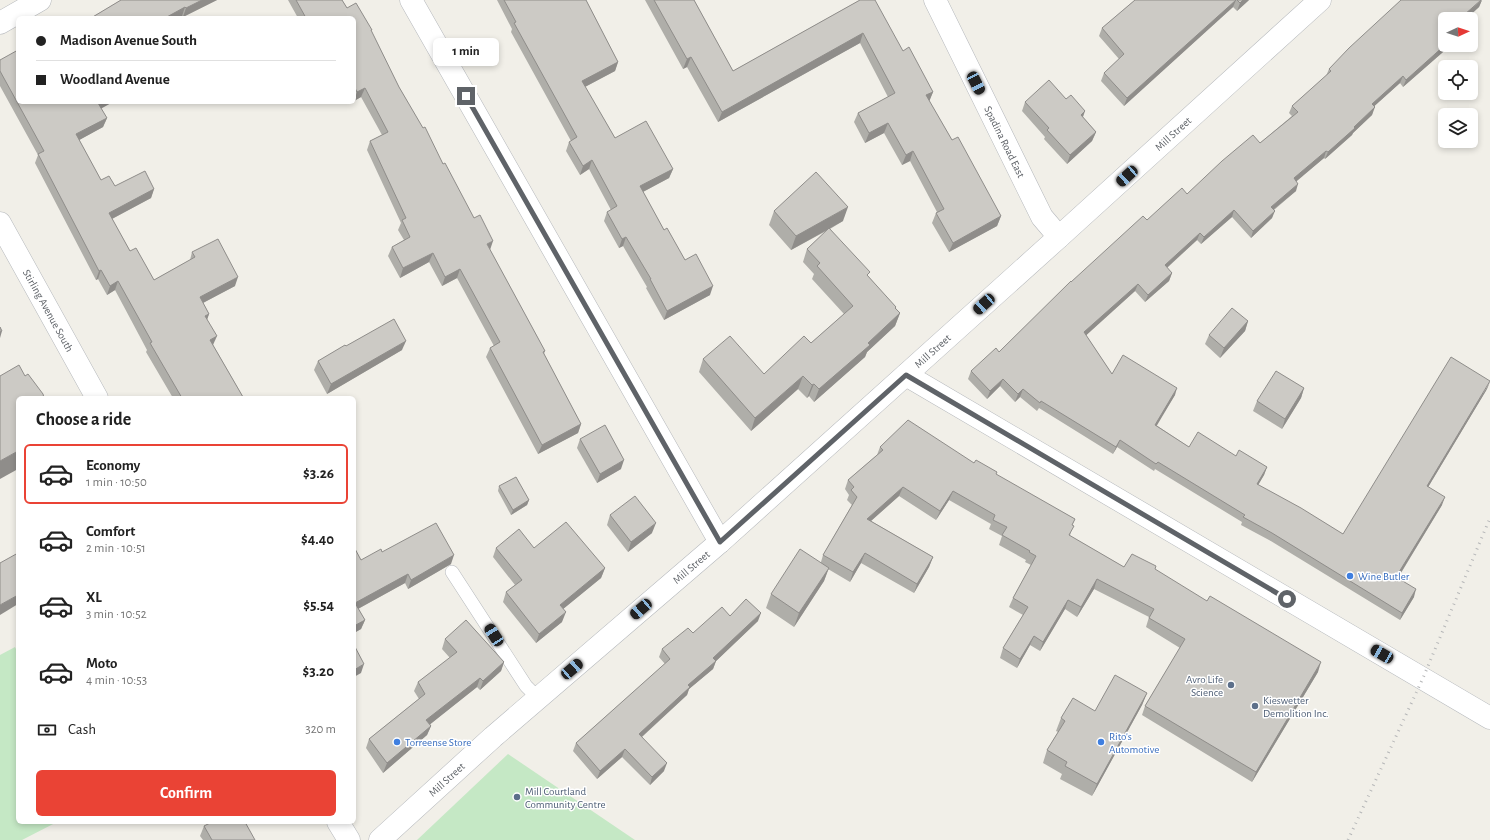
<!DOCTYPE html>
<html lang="en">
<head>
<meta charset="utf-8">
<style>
  :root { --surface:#fff; --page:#f2f2f2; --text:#222; --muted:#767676; --line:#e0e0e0; --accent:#ea4335 }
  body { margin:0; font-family:"Alegreya Sans",sans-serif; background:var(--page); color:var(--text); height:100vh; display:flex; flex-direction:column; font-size:15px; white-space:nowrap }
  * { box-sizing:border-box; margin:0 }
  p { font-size:13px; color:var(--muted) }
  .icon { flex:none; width:22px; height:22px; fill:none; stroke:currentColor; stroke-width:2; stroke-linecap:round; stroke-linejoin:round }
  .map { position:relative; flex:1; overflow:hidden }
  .sheet { position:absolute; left:16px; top:396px; width:340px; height:428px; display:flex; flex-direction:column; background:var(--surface); border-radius:6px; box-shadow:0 2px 6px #0003 }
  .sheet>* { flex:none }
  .hud { position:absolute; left:16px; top:16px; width:340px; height:88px; border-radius:6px; box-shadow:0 2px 6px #0003; display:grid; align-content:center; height:88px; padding:0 20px; background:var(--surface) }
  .needle { width:26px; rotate:87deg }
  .buttons { position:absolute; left:1438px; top:12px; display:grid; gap:8px }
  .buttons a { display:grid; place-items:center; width:40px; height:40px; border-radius:6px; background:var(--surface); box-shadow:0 2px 6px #0003; font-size:20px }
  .end { position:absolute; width:18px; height:18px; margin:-9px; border:5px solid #5f6368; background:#fff; box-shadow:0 0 0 2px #fff }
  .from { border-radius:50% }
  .bubble { position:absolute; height:28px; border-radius:6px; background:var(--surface); box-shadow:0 2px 6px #0003; font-size:13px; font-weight:700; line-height:28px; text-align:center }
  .car { position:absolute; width:12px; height:24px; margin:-12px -6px; border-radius:5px; box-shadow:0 0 3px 1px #0007; background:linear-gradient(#222 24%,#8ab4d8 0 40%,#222 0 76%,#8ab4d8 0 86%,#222 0) }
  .hud b { display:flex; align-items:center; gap:14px; height:38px; font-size:15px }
  .hud b+b { border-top:1px solid var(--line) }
  .hud i { width:10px; height:10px; background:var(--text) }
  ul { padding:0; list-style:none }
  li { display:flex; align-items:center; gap:12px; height:60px; margin:0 8px 6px; padding:0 12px; border:2px solid transparent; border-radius:6px }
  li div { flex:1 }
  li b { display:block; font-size:15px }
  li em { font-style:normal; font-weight:700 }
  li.on { border-color:var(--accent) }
  li>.icon { width:36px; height:36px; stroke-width:1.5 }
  h2 { padding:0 20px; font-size:18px; line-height:48px }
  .pay { display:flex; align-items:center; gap:10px; height:44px; padding:0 20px; font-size:15px }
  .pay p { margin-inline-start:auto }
  .cta { display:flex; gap:8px; margin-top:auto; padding:8px 20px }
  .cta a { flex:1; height:46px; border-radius:6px; background:var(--accent); color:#fff; font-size:16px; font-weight:700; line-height:46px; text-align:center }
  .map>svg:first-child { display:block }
  .green { fill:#c5e8c5 }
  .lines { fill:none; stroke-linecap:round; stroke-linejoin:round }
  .service-casing { stroke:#b5b8bc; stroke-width:14 }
  .minor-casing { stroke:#b5b8bc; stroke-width:23 }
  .tertiary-casing { stroke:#b5b8bc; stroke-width:23 }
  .service { stroke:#fff; stroke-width:13 }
  .minor { stroke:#fff; stroke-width:22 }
  .tertiary { stroke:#fff; stroke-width:22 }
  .rail { stroke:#b6b7b8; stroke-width:3; stroke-dasharray:1 5; stroke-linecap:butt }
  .wall { fill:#afaea9 }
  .shaded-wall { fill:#8f8d8a }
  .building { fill:#cccac5; stroke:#8f8d8a }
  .route { stroke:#5f6368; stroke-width:5 }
  .shop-dot { fill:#3f7fe0; stroke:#fff; stroke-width:1.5 }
  .service-dot { fill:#5c6f8a; stroke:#fff; stroke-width:1.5 }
  .labels { text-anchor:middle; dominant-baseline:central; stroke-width:3; stroke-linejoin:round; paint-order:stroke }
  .street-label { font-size:11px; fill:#5f6368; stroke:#fff }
  .shop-label { font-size:11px; fill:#366cbe; stroke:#fff; text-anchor:start }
  .service-label { font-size:11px; fill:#4e5e75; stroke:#fff; text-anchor:start }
</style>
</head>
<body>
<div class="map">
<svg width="1490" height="840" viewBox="0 0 1490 840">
  <rect width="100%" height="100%" fill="#f1efe8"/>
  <g class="green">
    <polygon points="15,647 18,653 18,822 57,822 22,840 0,840 0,655"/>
    <polygon points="508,754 635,840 417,840"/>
  </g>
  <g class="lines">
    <g class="service-casing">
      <polyline id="service" points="452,572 526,686 538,698"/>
    </g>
    <g class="minor-casing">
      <g id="minor">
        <polyline points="411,0 720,542"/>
        <path id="s1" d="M935 0 1042 217 1059 237"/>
        <polyline points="0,23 40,0"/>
        <polyline points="906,375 1490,718"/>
        <path id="s2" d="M380 840 493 737 720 542 1059 237 1320 0"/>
      </g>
    </g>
    <g class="tertiary-casing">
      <g id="tertiary">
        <path id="s3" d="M0 223 97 398"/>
        <polyline points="338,822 349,840"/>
      </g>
    </g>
    <use href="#service" class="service"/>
    <use href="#minor" class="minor"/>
    <use href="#tertiary" class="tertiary"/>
    <polyline class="rail" points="1348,840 1423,678 1490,518"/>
  </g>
  <g class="wall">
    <polygon points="121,0 217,0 183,17 182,16 178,18 91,18"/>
    <polygon points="288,0 342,0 347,8 371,32 399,87 443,164 545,351 544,354 581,424 578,433 538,454 486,357 490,348 494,346 457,278 442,286 429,262 400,278 388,256 392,247 404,240 398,230 401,223 367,150 370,141 382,135 361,97 354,101 354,18 298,18"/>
    <polygon points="497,0 586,0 618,62 615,71 585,87 615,138 673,169 669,178 643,192 664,230 710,295 664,320 646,288 647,287 623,246 619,248 604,221 607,212 611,210 589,169 580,175 566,151 569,142 571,141 511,32 512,29"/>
    <polygon points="645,0 694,0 733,71 860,0 903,51 933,92 929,101 952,140 1001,216 997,226 949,252 932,223 936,213 937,212 910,161 902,165 884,133 865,143 854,122 858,113 888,97 860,43 718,122 687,67 683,69"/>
    <polygon points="1135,0 1249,0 1237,11 1233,7 1124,106 1101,81 1104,73 1119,59 1099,36 1102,28"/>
    <polygon points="1482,0 1479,7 1467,18 1445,45 1451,45 1403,87 1400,83 1374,106 1372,115 1353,133 1352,135 1325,159 1324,158 1296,181 1296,191 1274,210 1272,218 1251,238 1232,217 1201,244 1197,240 1167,268 1172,273 1169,281 1145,302 1135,291 1086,335 1112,374 1175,395 1156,425 1189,447 1236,456 1267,467 1264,475 1258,485 1343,534 1487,389 1428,487 1442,505 1398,578 1414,597 1400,620 1269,540 1241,525 1242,522 1155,469 1154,471 1117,447 1113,454 1039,408 1037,411 1020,397 1015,402 1000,386 987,399 968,379 971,371 999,352 1071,282 1147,220 1187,194 1260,143 1292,116 1289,113 1292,106 1326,76 1329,69"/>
    <polygon points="1454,45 1465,45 1459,50"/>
    <polygon points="0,60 101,109 107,118 103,127 79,140 101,180 115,186 154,189 151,198 112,219 130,251 154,280 190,260 192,252 235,286 203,303 209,314 207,319 213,345 243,397 243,398 173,398 146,352 147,350 115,290 107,295 98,279 96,280 35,163 38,155 0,86"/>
    <polygon points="1025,102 1083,117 1096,132 1092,141 1067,164 1044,139 1045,137 1022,111"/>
    <polygon points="774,211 843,221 830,229 868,276 900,313 895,326 867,352 865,357 814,402 809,396 807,398 798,389 751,431 699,372 703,359 764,374 811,343 844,314 812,279 814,274 803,262 807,249 828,230 791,250 769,225"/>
    <polygon points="1248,321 1245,331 1220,358 1205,344 1209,335"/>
    <polygon points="346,346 402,350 327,394 314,370 318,361"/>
    <polygon points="1304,388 1301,398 1282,429 1253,411 1257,401"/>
    <polygon points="580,439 621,469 597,483 577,448"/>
    <polygon points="880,447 974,463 996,475 1075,519 1072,525 1070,536 1124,567 1155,570 1318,672 1252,782 1142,715 1145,706 1180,648 1146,627 1149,617 1094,589 1077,617 1065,609 1040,651 1030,645 1017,668 1000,658 1003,648 1023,615 1009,607 1013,598 1031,565 1025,562 1026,560 999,545 1002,536 989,529 991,524 949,500 936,520 899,496 871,521 933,557 929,567 914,593 861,563 850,582 828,569 824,581 794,627 766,608 771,594 821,562 823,555 852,505 847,500 849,495 845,489 848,480 877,455"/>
    <polygon points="499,486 529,500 527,505 511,515 498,491"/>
    <polygon points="610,515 652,533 628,552 607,525"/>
    <polygon points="496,548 534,548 605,568 601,578 563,609 562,622 536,643 503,602 506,592 515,585 493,557"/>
    <polygon points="382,552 451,564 408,589 405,583 358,609 365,620 361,629 354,633 361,560"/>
    <polygon points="730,616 758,621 716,661 713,669 689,689 687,695 642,737 664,771 650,785 622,757 597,779 573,751 576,743 665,664 659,657 662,649 693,633"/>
    <polygon points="445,639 504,662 501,671 480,690 477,687 430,724 431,726 427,735 383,773 366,748 369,739 419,699 414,691 418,682 450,658 442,649"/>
    <polygon points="1147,693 1142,705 1092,796 1060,779 1062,774 1043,763 1047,750 1058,732 1056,731 1061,718 1095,711"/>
    <polygon points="204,826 255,840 203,840 200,836"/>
  </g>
  <g class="shaded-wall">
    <polygon points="202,0 217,0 183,17 186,8"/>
    <polygon points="1236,0 1233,7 1124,106 1127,98"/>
    <polygon points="1243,0 1249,0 1237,11 1240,3"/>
    <polygon points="1482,0 1479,7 1466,19 1464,15"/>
    <polygon points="185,7 182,16 178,18 165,18"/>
    <polygon points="1477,29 1474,37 1471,39 1471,34"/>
    <polygon points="863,33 860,43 718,122 722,112"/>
    <polygon points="1445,45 1451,45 1403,87 1406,80"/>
    <polygon points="1461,45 1465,45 1459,50"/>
    <polygon points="691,57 687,67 683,69 687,59"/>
    <polygon points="618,62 615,71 579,90 582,81"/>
    <polygon points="1403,76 1400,83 1369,111 1372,104"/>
    <polygon points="365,88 361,97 354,101 357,92"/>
    <polygon points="933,92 929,102 926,95"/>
    <polygon points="100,102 113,102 95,112 98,103"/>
    <polygon points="1375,107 1372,115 1353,133 1352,135 1325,159 1328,152"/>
    <polygon points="1085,111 1082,120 1081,115"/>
    <polygon points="107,118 103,127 72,144 76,134"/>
    <polygon points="888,123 884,133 865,143 869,133"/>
    <polygon points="1096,132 1092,141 1067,164 1070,155"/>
    <polygon points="913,151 910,161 902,165 906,155"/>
    <polygon points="1326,151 1324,158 1291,186 1294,178"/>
    <polygon points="592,160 589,169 580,175 583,166"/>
    <polygon points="673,169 669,178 637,195 640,186"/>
    <polygon points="1298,184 1296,191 1268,214 1271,207"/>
    <polygon points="154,189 151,198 106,222 109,213"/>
    <polygon points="848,207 843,221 791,250 796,236"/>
    <polygon points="1234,210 1232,217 1201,244 1204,237"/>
    <polygon points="1275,211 1272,218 1251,238 1253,231"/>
    <polygon points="1001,216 997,226 949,252 953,243"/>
    <polygon points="1200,233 1197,240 1162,272 1165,265"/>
    <polygon points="626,237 623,246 619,248 622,239"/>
    <polygon points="493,241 490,250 487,244"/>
    <polygon points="433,253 429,262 400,278 403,268"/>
    <polygon points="460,269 457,278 442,286 445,277"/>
    <polygon points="101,270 98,279 96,280 99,271"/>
    <polygon points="1172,273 1169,281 1145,302 1148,295"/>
    <polygon points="238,277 235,286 197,306 200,297"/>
    <polygon points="118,281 115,290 107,295 110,286"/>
    <polygon points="1138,284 1135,291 1081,340 1084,332"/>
    <polygon points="713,286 710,295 664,320 667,311"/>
    <polygon points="900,313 895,326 867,352 865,357 814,402 819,389"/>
    <polygon points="209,314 206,323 205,316"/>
    <polygon points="1248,321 1245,331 1220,358 1224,348"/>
    <polygon points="2,331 0,338 0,332"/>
    <polygon points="217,336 213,345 207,349 210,340"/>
    <polygon points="406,341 402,350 327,394 331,384"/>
    <polygon points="803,376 798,389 751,431 755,418"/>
    <polygon points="1003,379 1000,386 987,399 990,391"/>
    <polygon points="1490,382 1487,389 1424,494 1427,486"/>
    <polygon points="814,384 809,396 807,398 812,385"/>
    <polygon points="1177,388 1175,395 1153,432 1155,425"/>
    <polygon points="1304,388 1301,398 1282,429 1285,419"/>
    <polygon points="1023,389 1020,397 1015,402 1018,394"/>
    <polygon points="581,424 578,433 538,454 542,445"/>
    <polygon points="1120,440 1117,447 1113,454 1116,447"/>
    <polygon points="18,451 18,469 0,479 0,461"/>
    <polygon points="624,460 621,469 597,483 600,474"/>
    <polygon points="1267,467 1264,475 1254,492 1257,484"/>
    <polygon points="903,487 899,496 863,528 867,519"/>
    <polygon points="953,491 949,500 936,520 940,511"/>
    <polygon points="1445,497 1442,505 1394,584 1396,577"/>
    <polygon points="529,500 527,505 511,515 513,510"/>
    <polygon points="656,523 652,533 628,552 631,542"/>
    <polygon points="865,553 861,563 850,582 853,572"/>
    <polygon points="454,555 451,564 408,589 411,580"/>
    <polygon points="933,557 929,567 914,593 917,584"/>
    <polygon points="605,568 601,578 557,614 560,605"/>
    <polygon points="829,568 824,581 794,627 799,613"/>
    <polygon points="408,574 405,583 354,611 355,603"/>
    <polygon points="1097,579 1094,589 1077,617 1081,607"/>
    <polygon points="1416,589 1414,597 1400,620 1402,613"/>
    <polygon points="18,595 18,604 0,615 0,605"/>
    <polygon points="1068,600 1065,609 1040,651 1043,642"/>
    <polygon points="566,612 562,622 536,643 539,634"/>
    <polygon points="761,613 758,621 713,664 716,661 713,669 689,689 687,695 636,742 639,734 713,658"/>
    <polygon points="365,620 361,629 354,633 354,626"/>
    <polygon points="1034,636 1030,645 1017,668 1020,659"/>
    <polygon points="504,662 501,671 480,690 483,681"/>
    <polygon points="1321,662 1318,672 1252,782 1256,772"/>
    <polygon points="364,664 361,673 354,677 354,670"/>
    <polygon points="480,678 477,687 423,730 426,720"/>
    <polygon points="1147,693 1142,705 1092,796 1097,784"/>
    <polygon points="431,726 427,735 383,773 387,763"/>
    <polygon points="625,749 622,757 597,779 600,771"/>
    <polygon points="667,763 664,771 650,785 652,777"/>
  </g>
  <g class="building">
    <polygon points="121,0 202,0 186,8 185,7 165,18 91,18"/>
    <polygon points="296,0 342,0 347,8 356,3 372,30 371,30 399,87 423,128 425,127 443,164 445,163 474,218 480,215 493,241 487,244 545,351 543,352 581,424 542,445 490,348 500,342 460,269 445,277 433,253 403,268 392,247 410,237 402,220 406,218 370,141 388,132 365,88 357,92 354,86 354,18 306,18"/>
    <polygon points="504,0 586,0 618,62 582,81 615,138 646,121 673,169 640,186 664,230 667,228 685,260 696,254 713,286 667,311 650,279 651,279 626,237 622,239 607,212 617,206 592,160 583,166 569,142 577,137 514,23 516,22"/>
    <polygon points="654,0 694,0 733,71 860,0 875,0 903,51 909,47 933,92 926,95 952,140 958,137 1001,216 953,243 936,213 944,209 913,151 906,155 888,123 869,133 858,113 895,93 863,33 722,112 691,57 687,59"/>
    <polygon points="1135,0 1236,0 1127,98 1104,73 1124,54 1102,28"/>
    <polygon points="1237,0 1243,0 1240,3"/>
    <polygon points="1401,0 1481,0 1464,15 1467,19 1445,19 1445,45 1406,80 1403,76 1372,104 1375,107 1354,127 1355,128 1328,152 1326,151 1294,178 1298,184 1271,207 1275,211 1253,231 1234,210 1204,237 1200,233 1165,265 1172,273 1148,295 1138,284 1084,332 1112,374 1123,355 1177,388 1155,425 1189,447 1198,432 1236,456 1239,450 1267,467 1257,484 1301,508 1343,534 1451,357 1490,381 1427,486 1445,497 1396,577 1416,589 1402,613 1272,533 1243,517 1245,515 1158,462 1156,464 1120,440 1116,447 1041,401 1040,403 1023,389 1018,394 1003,379 990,391 971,371 996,348 999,352 1071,281 1071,282 1143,216 1147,220 1182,188 1187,194 1222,161 1253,135 1260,143 1298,112 1292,106 1331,71 1329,69 1349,48"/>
    <polygon points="1471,23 1477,29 1471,34"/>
    <polygon points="18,50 18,102 100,102 98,103 107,118 76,134 101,180 109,176 115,186 145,171 154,189 109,213 130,251 136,248 154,280 195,257 192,252 218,239 238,277 200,297 209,314 205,316 217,336 210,340 243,397 242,398 182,398 150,343 152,342 118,281 110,286 101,270 99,271 38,154 44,151 0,71 0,60"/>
    <polygon points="1049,80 1066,99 1071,95 1085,111 1081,115 1096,132 1070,155 1047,130 1049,128 1025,102"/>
    <polygon points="816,172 848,207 796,236 774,211"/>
    <polygon points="829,228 870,272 867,275 896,307 895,308 900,313 868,343 870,345 819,389 814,384 812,385 803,376 755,418 703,359 730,336 764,374 804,336 811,343 853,306 817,266 820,263 807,249"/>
    <polygon points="1232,308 1248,321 1224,348 1209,335"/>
    <polygon points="394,319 406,341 331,384 318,361 345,345 346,346"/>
    <polygon points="0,327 2,331 0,332"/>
    <polygon points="19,365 25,376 28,374 43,394 44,398 18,398 18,451 0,461 0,376"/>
    <polygon points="1276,371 1304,388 1285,419 1257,401"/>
    <polygon points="908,420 974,463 976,460 997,472 996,474 1075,519 1072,525 1074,526 1069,535 1124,567 1132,554 1156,566 1155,569 1207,601 1210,596 1321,662 1256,772 1145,706 1185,639 1149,618 1154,609 1097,579 1081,607 1068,600 1043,642 1034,636 1020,659 1003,648 1028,607 1013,598 1036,556 1029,552 1030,551 1002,535 1007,527 993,520 995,515 953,491 940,511 903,487 867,519 933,557 917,584 865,553 853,572 823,555 857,497 851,490 854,487 848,480 883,450 880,447"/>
    <polygon points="605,425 624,460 600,474 580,439"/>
    <polygon points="516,477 529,500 513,510 499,486"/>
    <polygon points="635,496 656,523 631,542 610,515"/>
    <polygon points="566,522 605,568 560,605 566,612 539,634 506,592 522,580 496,548 519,529 534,548"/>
    <polygon points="436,523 454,555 411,580 408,574 355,603 365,620 354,626 354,547 361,560 381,549 382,552"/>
    <polygon points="800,549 829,568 799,613 771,594"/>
    <polygon points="18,553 18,595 0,605 0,563"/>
    <polygon points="746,599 761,613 713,658 716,661 688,685 690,687 639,734 667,763 652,777 625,749 600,771 576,743 670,659 662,649 688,628 693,633 722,607 730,616"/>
    <polygon points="466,620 504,662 483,681 480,678 426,720 431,726 387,763 369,739 425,694 418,682 457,652 445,639"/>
    <polygon points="354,645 364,664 354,670"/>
    <polygon points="1115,675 1147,693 1097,784 1065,766 1067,762 1047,750 1065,721 1061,718 1073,698 1095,711"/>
    <polygon points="212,822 245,822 255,840 212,840 204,826"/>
  </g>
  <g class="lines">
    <polyline class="route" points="466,96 720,542 906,375 1287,599"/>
  </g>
  <g class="shop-dot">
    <circle cx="1350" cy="576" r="4"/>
    <circle cx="397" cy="742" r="4"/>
    <circle cx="1101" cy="742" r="4"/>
  </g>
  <g class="service-dot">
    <circle cx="1231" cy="685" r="4"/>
    <circle cx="1255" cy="706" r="4"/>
    <circle cx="517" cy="797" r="4"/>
  </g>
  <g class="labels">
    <g class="street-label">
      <text stroke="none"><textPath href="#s2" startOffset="1062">Mill Street</textPath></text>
      <text stroke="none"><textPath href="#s1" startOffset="158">Spadina Road East</textPath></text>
      <text stroke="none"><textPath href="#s3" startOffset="100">Stirling Avenue South</textPath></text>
      <text stroke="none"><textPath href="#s2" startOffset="738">Mill Street</textPath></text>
      <text stroke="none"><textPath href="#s2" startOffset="414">Mill Street</textPath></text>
      <text stroke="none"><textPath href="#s2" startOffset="90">Mill Street</textPath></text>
    </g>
    <g class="shop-label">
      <text x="1358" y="576">Wine Butler</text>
      <text x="1109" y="736">Rito's<tspan x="1109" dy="13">Automotive</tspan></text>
      <text x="405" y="742">Torreense Store</text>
    </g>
    <g class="service-label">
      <text x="1223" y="679" text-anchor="end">Avro Life<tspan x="1223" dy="13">Science</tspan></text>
      <text x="1263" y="700">Kieswetter<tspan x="1263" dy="13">Demolition Inc.</tspan></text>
      <text x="525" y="791">Mill Courtland<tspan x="525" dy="13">Community Centre</tspan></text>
    </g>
  </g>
</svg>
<div class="buttons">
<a><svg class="needle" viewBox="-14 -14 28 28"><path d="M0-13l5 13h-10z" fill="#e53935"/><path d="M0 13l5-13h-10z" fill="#767676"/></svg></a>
<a><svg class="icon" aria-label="locate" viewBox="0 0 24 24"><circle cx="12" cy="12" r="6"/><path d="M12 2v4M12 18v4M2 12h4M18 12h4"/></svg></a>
<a><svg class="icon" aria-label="layers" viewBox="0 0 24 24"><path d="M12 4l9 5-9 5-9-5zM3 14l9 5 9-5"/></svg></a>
</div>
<i class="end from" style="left:1287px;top:599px"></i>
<i class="end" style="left:466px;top:96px"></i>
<div class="bubble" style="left:433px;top:38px;width:66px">1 min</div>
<i class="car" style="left:976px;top:83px;rotate:153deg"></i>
<i class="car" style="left:1127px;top:176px;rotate:228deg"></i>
<i class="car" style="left:984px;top:304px;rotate:228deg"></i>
<i class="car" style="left:641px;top:609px;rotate:229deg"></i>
<i class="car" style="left:494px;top:635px;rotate:327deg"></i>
<i class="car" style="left:1382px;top:654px;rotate:300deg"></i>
<i class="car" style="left:572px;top:669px;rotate:49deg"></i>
<div class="hud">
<b><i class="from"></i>Madison Avenue South</b>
<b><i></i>Woodland Avenue</b>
</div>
<section class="sheet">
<h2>Choose a ride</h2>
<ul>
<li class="on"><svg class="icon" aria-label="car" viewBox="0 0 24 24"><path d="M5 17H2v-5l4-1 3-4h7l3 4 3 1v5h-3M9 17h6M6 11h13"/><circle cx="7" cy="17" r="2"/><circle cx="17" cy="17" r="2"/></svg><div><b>Economy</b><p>1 min · 10:50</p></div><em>$3.26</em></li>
<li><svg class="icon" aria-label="car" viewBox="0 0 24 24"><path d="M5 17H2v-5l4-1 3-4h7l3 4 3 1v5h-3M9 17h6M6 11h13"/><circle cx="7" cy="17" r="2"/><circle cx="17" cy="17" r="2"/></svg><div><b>Comfort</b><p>2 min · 10:51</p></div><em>$4.40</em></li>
<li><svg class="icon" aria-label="car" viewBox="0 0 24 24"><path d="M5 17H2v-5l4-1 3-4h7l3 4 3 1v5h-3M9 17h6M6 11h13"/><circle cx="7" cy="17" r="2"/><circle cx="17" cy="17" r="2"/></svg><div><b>XL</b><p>3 min · 10:52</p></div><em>$5.54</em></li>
<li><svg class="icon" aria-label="car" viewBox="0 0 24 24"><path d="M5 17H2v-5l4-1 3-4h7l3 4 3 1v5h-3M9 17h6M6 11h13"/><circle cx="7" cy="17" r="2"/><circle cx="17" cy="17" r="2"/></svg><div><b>Moto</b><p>4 min · 10:53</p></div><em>$3.20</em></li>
</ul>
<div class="pay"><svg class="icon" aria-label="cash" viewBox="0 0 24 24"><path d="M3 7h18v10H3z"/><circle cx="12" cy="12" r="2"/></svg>Cash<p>320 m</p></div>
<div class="cta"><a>Confirm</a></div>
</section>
</div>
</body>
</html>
